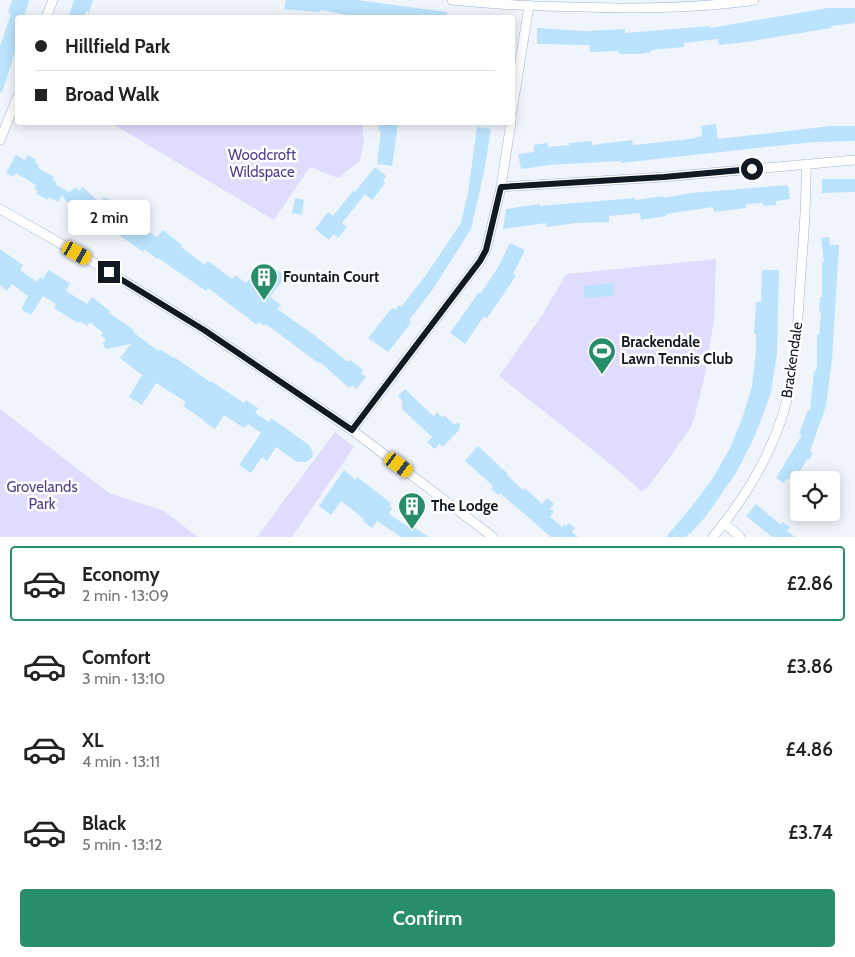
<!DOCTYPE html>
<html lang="en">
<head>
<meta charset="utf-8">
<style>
  :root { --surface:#fff; --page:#f2f2f2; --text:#222; --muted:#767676; --line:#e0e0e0; --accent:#288e6a }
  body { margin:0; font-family:Cabin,sans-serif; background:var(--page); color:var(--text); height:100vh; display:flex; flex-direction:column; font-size:19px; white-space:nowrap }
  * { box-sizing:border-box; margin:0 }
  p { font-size:16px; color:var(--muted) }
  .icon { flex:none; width:28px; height:28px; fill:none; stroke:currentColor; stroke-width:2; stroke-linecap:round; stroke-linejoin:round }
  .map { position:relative; height:537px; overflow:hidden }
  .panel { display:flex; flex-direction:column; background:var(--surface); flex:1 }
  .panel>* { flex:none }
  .guide { position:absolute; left:15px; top:15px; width:500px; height:110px; border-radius:5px; box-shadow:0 2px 12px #0003; display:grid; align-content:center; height:110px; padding:0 20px; background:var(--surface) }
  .buttons { position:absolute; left:790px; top:471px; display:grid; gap:10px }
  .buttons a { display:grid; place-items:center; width:50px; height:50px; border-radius:5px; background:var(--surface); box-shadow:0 2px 12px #0003; font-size:25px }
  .end { position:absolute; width:22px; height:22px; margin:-11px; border:6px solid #111923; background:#fff; box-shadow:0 0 0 2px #fff }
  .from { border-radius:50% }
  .bubble { position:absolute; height:35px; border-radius:5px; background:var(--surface); box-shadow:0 2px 12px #0003; font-size:16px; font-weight:600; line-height:35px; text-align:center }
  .car { position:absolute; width:15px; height:30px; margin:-15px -8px; border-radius:6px; box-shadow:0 0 4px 1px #0007; background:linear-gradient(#f5c518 24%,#345 0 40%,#f5c518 0 76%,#345 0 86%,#f5c518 0) }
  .guide b { display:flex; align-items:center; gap:18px; height:48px; font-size:19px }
  .guide b+b { border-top:1px solid var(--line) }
  .guide i { width:12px; height:12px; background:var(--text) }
  ul { padding:9px 0 0; list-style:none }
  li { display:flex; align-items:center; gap:15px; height:75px; margin:0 10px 8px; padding:0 10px; border:2px solid transparent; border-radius:5px }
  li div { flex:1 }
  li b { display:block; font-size:19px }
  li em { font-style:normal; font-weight:600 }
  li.on { border-color:var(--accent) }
  li>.icon { width:45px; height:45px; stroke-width:1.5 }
  .cta { display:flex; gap:10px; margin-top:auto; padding:10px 20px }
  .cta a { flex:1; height:58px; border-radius:5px; background:var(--accent); color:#fff; font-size:20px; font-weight:600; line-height:58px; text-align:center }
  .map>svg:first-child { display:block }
  .green { fill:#e0dcfd }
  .building { fill:#bbe3fe }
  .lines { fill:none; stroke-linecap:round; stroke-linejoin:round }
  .street-casing { stroke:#9eb4d0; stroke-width:10 }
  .street { stroke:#fff; stroke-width:9 }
  .route { stroke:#111923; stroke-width:6 }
  .labels { text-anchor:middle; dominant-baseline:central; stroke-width:5; stroke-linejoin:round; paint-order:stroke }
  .park-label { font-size:15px; fill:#513e8b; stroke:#fff }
  .poi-label { font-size:15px; font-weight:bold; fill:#111923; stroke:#fff; text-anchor:start }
  .street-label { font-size:15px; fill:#111923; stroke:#fff }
</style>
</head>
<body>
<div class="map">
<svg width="855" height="537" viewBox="0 0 855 537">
  <rect width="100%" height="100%" fill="#f0f5fb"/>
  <g class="green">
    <polygon points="111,123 362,123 364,140 360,161 338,178 310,167 274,220"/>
    <polygon points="716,259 714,320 705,374 695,416 690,429 651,483 642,492 614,467 499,376 543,314 566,274"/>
    <polygon points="0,409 109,493 164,511 198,537 0,537"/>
    <polygon points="335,432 354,447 292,537 257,537"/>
  </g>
  <g class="building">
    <polygon points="12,0 29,0 24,18 18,18 18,42 2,93 0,92 0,46 11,14 8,13"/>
    <polygon points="74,0 93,0 89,12 86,11 84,18 68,18"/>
    <polygon points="286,0 357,0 447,12 446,18 365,18 320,10 320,12 284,9"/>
    <polygon points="828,8 855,8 855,23 831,26 831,28 746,42 719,45 718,39 684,43 684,47 651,50 651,52 641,54 619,54 619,51 590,52 590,45 537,44 537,28 585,31 625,29 625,33 710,26 710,28"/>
    <polygon points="379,122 396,122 396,124 398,125 392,166 377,164 381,131 378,130"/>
    <polygon points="716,124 718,139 831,126 855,126 855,141 813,142 621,163 621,161 550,165 521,169 518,154 534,152 534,145 547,143 548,147 570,145 569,143 592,141 592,145 632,140 633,145 690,139 702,136 701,126"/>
    <polygon points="477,127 491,129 484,172 471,229 431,292 409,320 411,323 388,352 368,338 392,308 396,310 399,305 401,307 426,275 461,223 468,193"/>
    <polygon points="16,155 25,160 28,155 36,160 35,162 39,165 38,168 54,177 52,180 57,183 56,185 69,192 76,187 79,191 83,187 101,204 104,197 113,202 108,210 127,220 128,217 157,237 163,230 182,245 181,247 205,265 208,261 232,279 235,275 246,283 256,271 269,281 277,270 286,276 270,297 281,305 277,309 313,334 348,362 350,360 363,370 361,373 366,377 356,389 352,385 349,388 320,362 318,363 266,324 264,326 259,322 257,325 208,288 206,291 158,258 157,259 144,249 143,252 116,233 84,216 82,219 77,212 75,213 62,195 58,202 49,197 48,200 36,194 38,191 34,189 36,185 16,173 13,177 6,173"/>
    <polygon points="375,167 386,176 383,181 385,183 372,200 365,194 342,223 347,227 338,238 334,234 329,240 315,229 328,212 333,216 353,191 355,192"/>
    <polygon points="822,179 855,179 855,192 822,193"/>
    <polygon points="788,185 790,199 776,201 776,205 763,206 763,203 746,204 746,208 714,212 713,207 666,214 666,216 641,220 640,213 609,216 609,222 576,223 546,227 546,223 503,229 506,209 540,204 540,206 635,198 635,200 663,196 664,198 691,193"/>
    <polygon points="295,198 304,200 302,215 292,213"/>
    <polygon points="829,237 830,245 839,245 832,360 826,406 810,451 813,453 809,460 807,459 799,473 799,485 787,478 784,483 776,478 802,435 799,434 808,410 810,411 814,371 816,371 817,367 817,335 819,335 821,312 819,311 820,297 822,297 822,262 824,262 821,238"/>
    <polygon points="510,243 525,250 513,274 516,276 487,318 484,316 465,344 450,333 479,292 481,293 497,269"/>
    <polygon points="0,249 23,265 20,270 37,282 40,277 43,279 48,270 70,283 66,291 87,304 92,297 110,311 109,313 134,330 133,332 158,351 159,349 174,358 174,357 210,382 211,381 244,403 246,400 258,408 255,413 269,422 271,418 309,445 313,453 312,458 306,462 297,462 276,447 267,461 262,457 251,473 239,465 261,433 248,424 244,428 224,415 215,429 204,422 205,421 183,406 186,402 156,383 142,405 129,397 142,375 120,358 131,344 107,349 104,347 103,343 106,339 101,336 103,333 90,322 87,326 80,321 78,323 54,308 56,304 43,296 31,315 21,309 28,296 12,284 7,291 0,285"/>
    <polygon points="762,270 779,270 777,353 771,392 765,410 752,442 736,473 706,516 690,534 689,533 686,537 666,537 693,505 713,478 730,448 742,419 752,386 756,350 756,334 754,334 756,302 761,302"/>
    <polygon points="613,283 614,296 584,298 583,286"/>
    <polygon points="405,389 431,414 434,416 437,412 442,417 444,415 454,424 460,423 459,430 443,447 439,444 435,449 427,442 432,437 402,409 402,400 398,396"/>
    <polygon points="478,446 508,474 507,475 523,490 525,488 542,504 547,498 554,504 550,509 554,512 550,517 562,527 564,524 566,526 569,523 575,528 572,532 578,537 551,537 500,493 498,495 491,489 493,486 465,461"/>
    <polygon points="344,470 356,480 357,477 391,503 389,506 392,508 389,514 407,526 409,524 429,537 401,537 377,521 372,528 363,521 364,519 341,501 331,515 319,506"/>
    <polygon points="756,504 781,525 782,522 790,527 787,531 795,537 772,537 746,516"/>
  </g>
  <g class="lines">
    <g class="street-casing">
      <g id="street">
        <path d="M452 0C508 6 564 7 620 8 666 8 710 7 754 0"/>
        <polyline points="46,18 53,0"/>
        <polyline points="512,111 529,6"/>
        <polyline points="0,140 18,96"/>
        <polyline points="501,187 664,177 855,160"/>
        <polyline points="0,209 93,262 204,330 352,430 493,537"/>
        <polyline points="352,430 480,261 486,250 501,187 511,122"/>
        <polyline points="724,523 740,537"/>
        <path d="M713 537C751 491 783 435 792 375 797 346 798 315 800 285 803 245 807 204 806 164"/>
      </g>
    </g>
    <use href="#street" class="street"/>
  </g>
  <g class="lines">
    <polyline class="route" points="109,272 204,330 352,430 480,261 486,250 501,187 664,177 752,169"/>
  </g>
  <defs>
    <g id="building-pin" transform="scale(1.4375)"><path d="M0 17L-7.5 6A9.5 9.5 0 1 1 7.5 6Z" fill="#288e6a" stroke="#fff"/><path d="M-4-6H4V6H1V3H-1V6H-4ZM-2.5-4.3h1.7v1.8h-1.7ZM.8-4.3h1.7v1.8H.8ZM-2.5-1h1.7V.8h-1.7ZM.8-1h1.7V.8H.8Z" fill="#fff"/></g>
    <g id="stadium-pin" transform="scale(1.4375)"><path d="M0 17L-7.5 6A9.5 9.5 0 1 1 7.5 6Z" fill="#288e6a" stroke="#fff"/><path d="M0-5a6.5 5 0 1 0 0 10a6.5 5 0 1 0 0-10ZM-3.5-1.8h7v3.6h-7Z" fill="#fff"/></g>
  </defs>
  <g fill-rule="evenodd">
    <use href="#building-pin" x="264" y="277"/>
    <use href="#stadium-pin" x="602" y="351"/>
    <use href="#building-pin" x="412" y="506"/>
  </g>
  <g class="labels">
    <g class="park-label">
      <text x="262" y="155">Woodcroft<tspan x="262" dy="17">Wildspace</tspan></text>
      <text x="42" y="487">Grovelands<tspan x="42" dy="17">Park</tspan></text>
    </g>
    <g class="poi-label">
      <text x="283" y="277">Fountain Court</text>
      <text x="621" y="342">Brackendale<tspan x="621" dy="17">Lawn Tennis Club</tspan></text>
      <text x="431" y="506">The Lodge</text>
    </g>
    <g class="street-label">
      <text transform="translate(792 360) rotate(-82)">Brackendale</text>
    </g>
  </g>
</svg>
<div class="buttons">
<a><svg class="icon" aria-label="locate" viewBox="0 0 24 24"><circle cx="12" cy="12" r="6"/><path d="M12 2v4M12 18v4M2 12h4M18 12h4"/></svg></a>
</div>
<i class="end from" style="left:752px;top:169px"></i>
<i class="end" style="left:109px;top:272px"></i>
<div class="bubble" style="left:68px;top:200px;width:82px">2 min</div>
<i class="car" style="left:77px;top:253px;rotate:119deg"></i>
<i class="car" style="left:399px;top:465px;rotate:126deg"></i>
<div class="guide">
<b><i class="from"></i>Hillfield Park</b>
<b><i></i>Broad Walk</b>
</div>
</div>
<section class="panel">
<ul>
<li class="on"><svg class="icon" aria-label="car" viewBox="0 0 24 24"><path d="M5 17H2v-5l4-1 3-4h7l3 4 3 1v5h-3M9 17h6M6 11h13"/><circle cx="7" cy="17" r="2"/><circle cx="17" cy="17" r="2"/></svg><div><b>Economy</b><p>2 min · 13:09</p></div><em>£2.86</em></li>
<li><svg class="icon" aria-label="car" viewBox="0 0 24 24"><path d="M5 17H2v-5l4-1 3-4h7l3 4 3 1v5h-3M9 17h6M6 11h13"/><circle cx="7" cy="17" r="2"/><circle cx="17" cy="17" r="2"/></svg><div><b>Comfort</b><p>3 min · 13:10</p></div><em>£3.86</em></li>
<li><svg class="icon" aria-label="car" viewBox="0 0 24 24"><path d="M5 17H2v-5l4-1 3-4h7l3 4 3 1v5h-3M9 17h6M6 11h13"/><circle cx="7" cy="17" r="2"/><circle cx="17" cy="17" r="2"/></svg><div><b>XL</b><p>4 min · 13:11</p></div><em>£4.86</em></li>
<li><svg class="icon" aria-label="car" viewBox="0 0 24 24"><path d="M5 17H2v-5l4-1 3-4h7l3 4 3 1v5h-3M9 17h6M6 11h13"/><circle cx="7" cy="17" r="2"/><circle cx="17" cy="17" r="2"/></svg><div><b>Black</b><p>5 min · 13:12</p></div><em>£3.74</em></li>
</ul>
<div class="cta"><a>Confirm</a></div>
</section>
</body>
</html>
